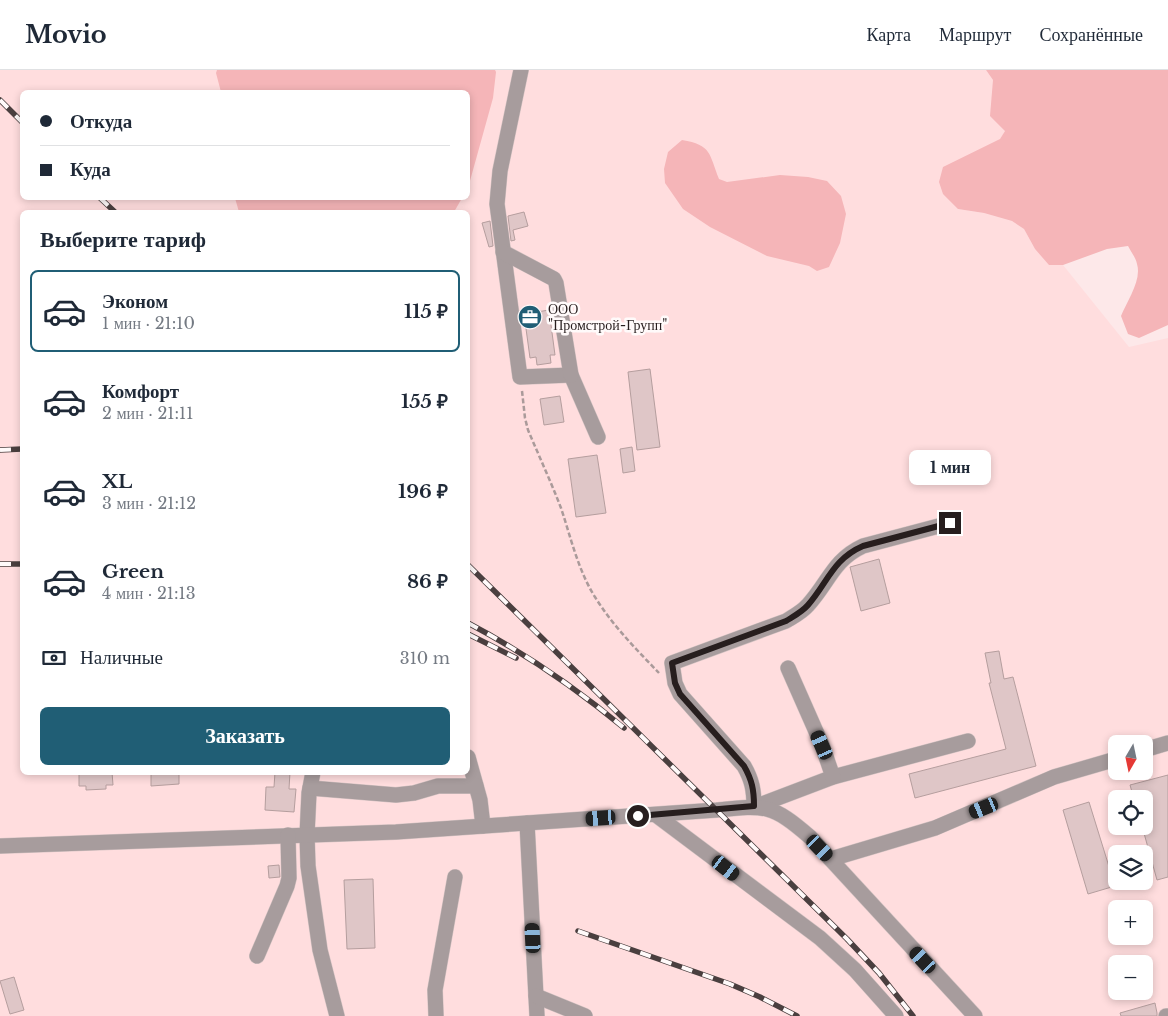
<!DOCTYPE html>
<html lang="ru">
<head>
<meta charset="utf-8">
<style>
  :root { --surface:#fff; --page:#f2f2f3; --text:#1f2937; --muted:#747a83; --line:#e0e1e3; --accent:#205e75 }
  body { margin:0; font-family:"Libre Baskerville",serif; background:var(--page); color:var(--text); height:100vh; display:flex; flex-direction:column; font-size:19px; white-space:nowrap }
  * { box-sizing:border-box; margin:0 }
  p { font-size:16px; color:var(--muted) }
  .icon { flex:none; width:28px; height:28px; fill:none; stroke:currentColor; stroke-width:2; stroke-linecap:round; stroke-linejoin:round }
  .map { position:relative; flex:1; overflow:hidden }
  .sheet { position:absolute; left:20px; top:140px; width:450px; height:565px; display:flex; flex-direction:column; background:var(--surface); border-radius:8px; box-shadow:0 2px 8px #0003 }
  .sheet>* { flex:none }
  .hud { position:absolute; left:20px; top:20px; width:450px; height:110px; border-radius:8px; box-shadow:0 2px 8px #0003; display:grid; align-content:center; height:110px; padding:0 20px; background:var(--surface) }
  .needle { width:32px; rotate:189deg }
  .tools { position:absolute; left:1108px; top:665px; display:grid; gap:10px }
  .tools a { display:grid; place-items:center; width:45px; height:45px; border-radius:8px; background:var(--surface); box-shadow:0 2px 8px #0003; font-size:25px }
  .end { position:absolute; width:22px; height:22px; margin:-11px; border:6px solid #271e1e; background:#fff; box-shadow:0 0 0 2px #fff }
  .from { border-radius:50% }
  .bubble { position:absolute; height:35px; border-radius:8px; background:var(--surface); box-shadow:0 2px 8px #0003; font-size:16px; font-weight:800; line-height:35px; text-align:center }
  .car { position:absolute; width:15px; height:30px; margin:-15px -8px; border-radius:6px; box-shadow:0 0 4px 1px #0007; background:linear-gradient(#222 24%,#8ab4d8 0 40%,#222 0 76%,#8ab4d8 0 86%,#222 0) }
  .hud b { display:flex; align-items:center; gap:18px; height:48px; font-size:19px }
  .hud b+b { border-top:1px solid var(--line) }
  .hud i { width:12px; height:12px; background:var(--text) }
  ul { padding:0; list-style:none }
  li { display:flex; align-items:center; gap:15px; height:82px; margin:0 10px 8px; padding:0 10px; border:2px solid transparent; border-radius:8px }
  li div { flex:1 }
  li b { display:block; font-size:19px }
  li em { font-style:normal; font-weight:800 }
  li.current { border-color:var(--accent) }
  li>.icon { width:45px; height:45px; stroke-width:1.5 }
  h2 { padding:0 20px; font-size:22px; line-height:60px }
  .pay { display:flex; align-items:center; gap:12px; height:55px; padding:0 20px; font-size:19px }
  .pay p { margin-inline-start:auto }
  .action { display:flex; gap:10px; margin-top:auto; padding:10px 20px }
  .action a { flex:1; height:58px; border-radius:8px; background:var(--accent); color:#fff; font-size:20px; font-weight:800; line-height:58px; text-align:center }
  header { display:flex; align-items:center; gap:30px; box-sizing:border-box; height:70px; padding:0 25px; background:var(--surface); border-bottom:1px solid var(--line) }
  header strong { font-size:24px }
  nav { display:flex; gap:28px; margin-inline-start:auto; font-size:18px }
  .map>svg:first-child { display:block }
  .built { fill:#ffddde; fill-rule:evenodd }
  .green { fill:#f5b5b8 }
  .building { fill:#dfc6c7; stroke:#b59e9e }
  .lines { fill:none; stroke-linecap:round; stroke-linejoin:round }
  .minor-casing { stroke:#d6c4c4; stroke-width:16 }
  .path { stroke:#aa9a9a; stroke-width:2.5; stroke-dasharray:5 2.5; stroke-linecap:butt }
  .minor { stroke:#a79c9d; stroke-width:15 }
  .rail-casing { stroke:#4a3f3f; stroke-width:5.5 }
  .rail { stroke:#fffafa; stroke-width:4; stroke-dasharray:11; stroke-linecap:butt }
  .route { stroke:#271e1e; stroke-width:6 }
  .labels { text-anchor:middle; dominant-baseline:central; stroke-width:5; stroke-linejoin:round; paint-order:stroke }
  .poi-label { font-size:14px; fill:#271e1e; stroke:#fffafa; text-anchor:start }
</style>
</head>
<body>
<header>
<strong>Movio</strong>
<nav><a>Карта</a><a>Маршрут</a><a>Сохранённые</a></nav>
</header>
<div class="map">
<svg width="1168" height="946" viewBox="0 0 1168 946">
  <rect width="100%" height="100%" fill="#fde8e9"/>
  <path class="built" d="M0 0H986L993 10V23L1005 61 958 139 984 143 1012 151 1024 159 1035 179 1049 194 1063 195 1129 277 1168 268V946H0ZM22 22H468V128H22ZM22 142H468V702H22ZM1116 674H1144V701H1116ZM1116 729H1144V756H1116ZM1116 784H1144V811H1116ZM1116 839H1144V866H1116ZM1116 894H1144V921H1116Z"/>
  <g class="green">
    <polygon points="217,0 495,0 496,2 493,28 468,118 468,22 221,22 216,3"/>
    <path d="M986 0H1168V255L1139 268 1128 264 1121 246C1127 231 1142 210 1137 194 1136 188 1131 182 1128 176L1107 179 1063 195H1049L1035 179 1024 159 1012 151 984 143 958 139 943 124 939 112 943 97 1000 69 1005 61 990 46 993 10Z"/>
    <path d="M682 70C712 75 709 84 719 109L727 112 780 105 808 107 827 111 841 126 846 144 840 173 829 197 817 201 809 196 767 186 710 157 683 139 665 113 664 99 668 82Z"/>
    <polygon points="235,128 462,128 454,142 239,142"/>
  </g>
  <g class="building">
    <polygon points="524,142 528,156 513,160 515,170 511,171 508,146"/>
    <polygon points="490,151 493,176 489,177 482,153"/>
    <polygon points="549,240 555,285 550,285 551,293 537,295 536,287 530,288 524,244"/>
    <polygon points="650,299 660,377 637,380 628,302"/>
    <polygon points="560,326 564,352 544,355 540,329"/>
    <polygon points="632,377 635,401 623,403 620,379"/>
    <polygon points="597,385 606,443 576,447 568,389"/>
    <polygon points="879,489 890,533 861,541 850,497"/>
    <polygon points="999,581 1004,609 1013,607 1036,696 915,728 909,704 1006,679 989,613 991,613 985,583"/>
    <polygon points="79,702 112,702 113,715 106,715 106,719 86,720 86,716 79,716"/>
    <polygon points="151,702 179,702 179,714 151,716"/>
    <polygon points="275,702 290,702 289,719 296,719 294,742 265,740 266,717 274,717"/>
    <polygon points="1168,705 1168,807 1157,810 1142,756 1144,756 1144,729 1134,729 1130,715"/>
    <polygon points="1089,732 1115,816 1088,824 1063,740"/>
    <polygon points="279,795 280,807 269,808 268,796"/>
    <polygon points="373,809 375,878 347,879 344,810"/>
    <polygon points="14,907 24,940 10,944 0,911"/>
    <polygon points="1155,933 1157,943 1157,946 1121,946 1120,943"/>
  </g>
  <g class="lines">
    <g class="minor-casing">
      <g id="minor">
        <polyline points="521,0 500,101 497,134 520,307 571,305 598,367"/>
        <polyline points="503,182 554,209 556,213 571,305"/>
        <path d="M950 453 863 476C833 490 829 512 808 535 802 542 794 546 786 551L672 593 675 613 680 624 744 696C752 710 754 720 754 737L833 707 968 671"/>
        <polyline points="788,598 822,675 833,707"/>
        <polyline points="1144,680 1168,673"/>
        <polyline points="468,687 480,730 483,756"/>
        <polyline points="313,702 309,723 307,765 308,796 320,880 337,946"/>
        <polyline points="310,718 396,725 414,723 438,716 476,716"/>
        <polyline points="656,745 820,868 855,900 896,946"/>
        <polyline points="527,753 537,946"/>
        <path d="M0 776 396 762 717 740C765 735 772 734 810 767L975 946"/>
        <polyline points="831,789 935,758 1054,707 1116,689"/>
        <polyline points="257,886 287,816 289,808 288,765"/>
        <polyline points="536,926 585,946"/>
        <polyline points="436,946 435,920 455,807"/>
        <polyline points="1166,946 1168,946"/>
      </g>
    </g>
    <path class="path" d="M522 321 525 348 528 360C539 386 551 412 561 438 571 468 578 500 595 527 613 556 636 579 659 603"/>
    <use href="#minor" class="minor"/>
    <g class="rail-casing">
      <g id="rail">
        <polyline points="0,30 22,52"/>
        <polyline points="100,128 115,142"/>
        <polyline points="0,380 22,379"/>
        <polyline points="0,494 22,494"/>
        <polyline points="468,495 847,869 879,903 913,946"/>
        <path d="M468 553C523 582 576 618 624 658"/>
        <polyline points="468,564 516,588"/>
        <polyline points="578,861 730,914 760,927 797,946"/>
      </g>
    </g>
    <use href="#rail" class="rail"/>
  </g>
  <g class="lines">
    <path class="route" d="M638 746 754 736C754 720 752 710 744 696L680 624 675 613 672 593 786 551C794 546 802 542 808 535 828 512 833 489 863 476L950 453"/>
  </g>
  <defs>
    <g id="office-disc" transform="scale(1.25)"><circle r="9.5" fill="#205e75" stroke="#fffafa"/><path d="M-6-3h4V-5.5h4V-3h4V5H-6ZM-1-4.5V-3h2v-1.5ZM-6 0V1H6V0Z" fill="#fff"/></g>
  </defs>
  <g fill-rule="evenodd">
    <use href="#office-disc" x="530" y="247"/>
  </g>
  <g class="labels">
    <g class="poi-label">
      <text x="548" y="239">ООО<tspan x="548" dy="16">"Промстрой-Групп"</tspan></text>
    </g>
  </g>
</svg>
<div class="tools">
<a><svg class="needle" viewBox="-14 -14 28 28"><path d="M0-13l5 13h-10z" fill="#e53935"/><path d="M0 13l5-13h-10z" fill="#747a83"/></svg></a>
<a><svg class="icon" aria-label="locate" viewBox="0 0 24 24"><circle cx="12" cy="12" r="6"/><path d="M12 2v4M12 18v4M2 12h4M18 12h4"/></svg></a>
<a><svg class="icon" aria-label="layers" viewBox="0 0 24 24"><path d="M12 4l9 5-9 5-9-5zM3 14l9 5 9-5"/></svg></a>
<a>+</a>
<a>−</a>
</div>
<i class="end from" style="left:638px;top:746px"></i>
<i class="end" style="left:950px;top:453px"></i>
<div class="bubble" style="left:909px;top:380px;width:82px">1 мин</div>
<i class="car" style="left:822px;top:675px;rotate:336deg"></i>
<i class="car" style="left:984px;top:738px;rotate:248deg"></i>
<i class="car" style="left:601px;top:748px;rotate:266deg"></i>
<i class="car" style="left:820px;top:778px;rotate:136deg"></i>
<i class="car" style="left:726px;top:798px;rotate:128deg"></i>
<i class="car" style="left:533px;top:868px;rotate:357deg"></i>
<i class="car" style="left:923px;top:890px;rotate:317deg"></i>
<div class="hud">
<b><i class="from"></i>Откуда</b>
<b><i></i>Куда</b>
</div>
<section class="sheet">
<h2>Выберите тариф</h2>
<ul>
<li class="current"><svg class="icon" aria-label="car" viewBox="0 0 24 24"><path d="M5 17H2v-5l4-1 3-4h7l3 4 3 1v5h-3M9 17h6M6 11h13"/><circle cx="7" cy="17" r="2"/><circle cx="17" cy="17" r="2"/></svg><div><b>Эконом</b><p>1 мин · 21:10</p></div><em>115 ₽</em></li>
<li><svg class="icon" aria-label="car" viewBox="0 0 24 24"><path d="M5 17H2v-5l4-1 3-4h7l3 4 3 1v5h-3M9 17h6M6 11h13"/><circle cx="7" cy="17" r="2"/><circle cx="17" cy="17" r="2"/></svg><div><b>Комфорт</b><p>2 мин · 21:11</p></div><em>155 ₽</em></li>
<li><svg class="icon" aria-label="car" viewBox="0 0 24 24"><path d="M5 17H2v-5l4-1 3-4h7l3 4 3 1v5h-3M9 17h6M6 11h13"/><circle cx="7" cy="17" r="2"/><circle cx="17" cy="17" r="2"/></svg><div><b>XL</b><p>3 мин · 21:12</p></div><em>196 ₽</em></li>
<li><svg class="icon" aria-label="car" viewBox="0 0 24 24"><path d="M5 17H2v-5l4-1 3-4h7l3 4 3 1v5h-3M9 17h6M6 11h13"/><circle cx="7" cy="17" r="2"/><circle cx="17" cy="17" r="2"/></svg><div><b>Green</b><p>4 мин · 21:13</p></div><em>86 ₽</em></li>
</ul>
<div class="pay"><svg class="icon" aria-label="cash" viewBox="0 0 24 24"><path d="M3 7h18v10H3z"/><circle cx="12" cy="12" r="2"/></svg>Наличные<p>310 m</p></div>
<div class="action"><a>Заказать</a></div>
</section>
</div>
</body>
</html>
